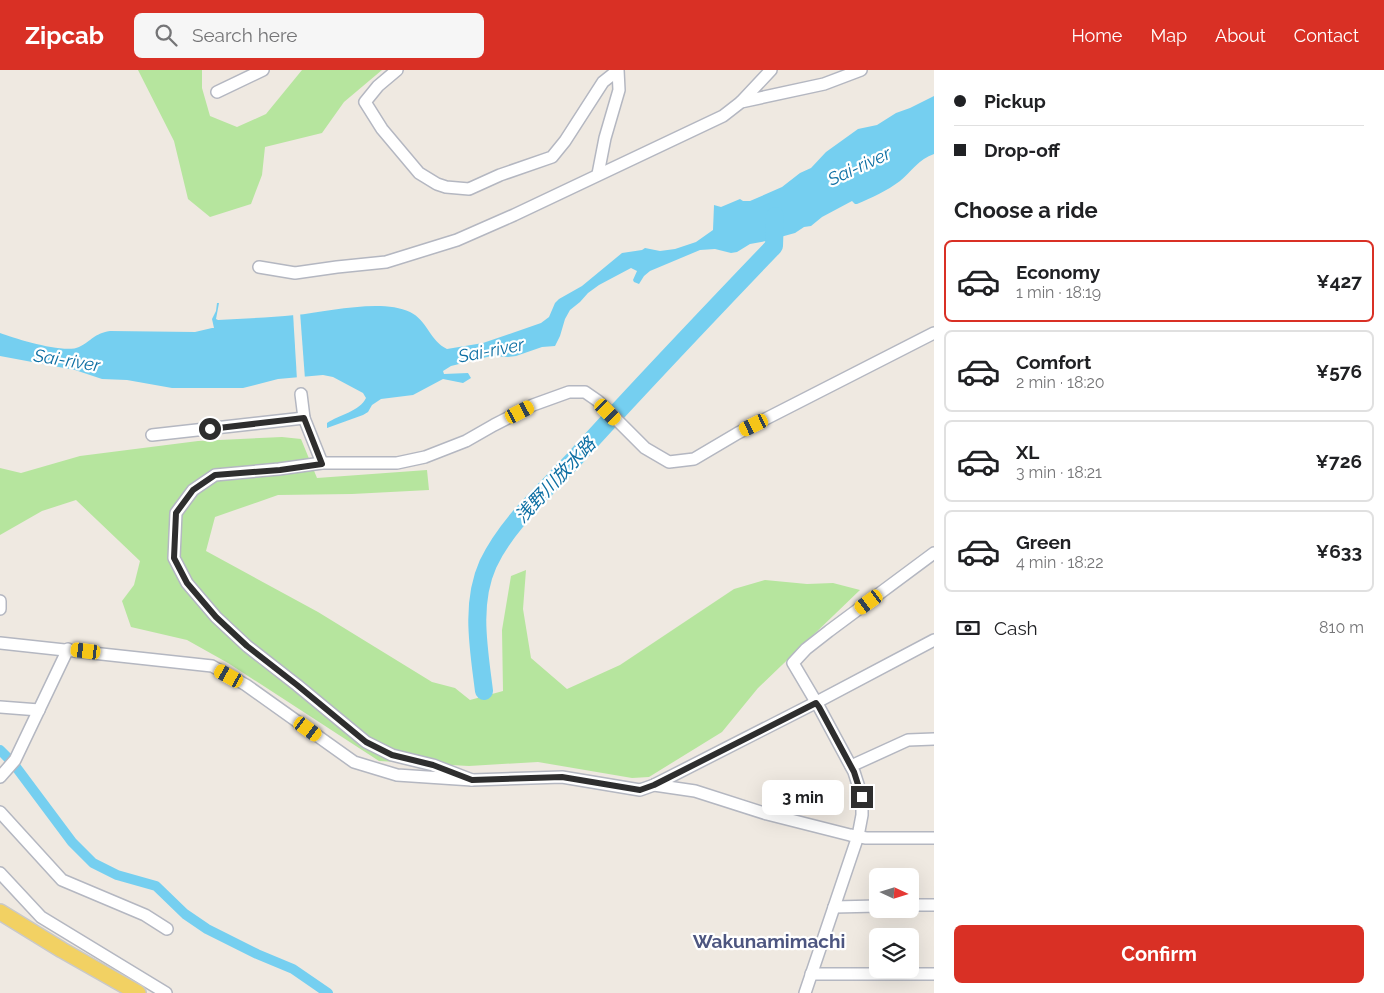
<!DOCTYPE html>
<html lang="en">
<head>
<meta charset="utf-8">
<style>
  :root { --surface:#fff; --page:#f6f6f6; --text:#202124; --muted:#757577; --line:#e0e0e0; --accent:#d93025 }
  body { margin:0; font-family:Raleway,"Noto Sans JP",sans-serif; background:var(--page); color:var(--text); height:100vh; display:flex; flex-direction:column; font-size:19px; white-space:nowrap }
  * { box-sizing:border-box; margin:0 }
  p { font-size:16px; color:var(--muted) }
  .icon { flex:none; width:28px; height:28px; fill:none; stroke:currentColor; stroke-width:2; stroke-linecap:round; stroke-linejoin:round }
  .map { position:relative; flex:1; overflow:hidden }
  .sheet { display:flex; flex-direction:column; background:var(--surface); width:450px }
  .sheet>* { flex:none }
  .hud { display:grid; align-content:center; height:110px; padding:0 20px; background:var(--surface) }
  .needle { width:32px; rotate:94deg }
  .tools { position:absolute; left:869px; top:798px; display:grid; gap:10px }
  .tools a { display:grid; place-items:center; width:50px; height:50px; border-radius:8px; background:var(--surface); box-shadow:0 5px 20px #0002; font-size:25px }
  .end { position:absolute; width:22px; height:22px; margin:-11px; border:6px solid #2e2e2e; background:#fff; box-shadow:0 0 0 2px #fff }
  .from { border-radius:50% }
  .bubble { position:absolute; height:35px; border-radius:8px; background:var(--surface); box-shadow:0 5px 20px #0002; font-size:16px; font-weight:700; line-height:35px; text-align:center }
  .car { position:absolute; width:15px; height:30px; margin:-15px -8px; border-radius:6px; box-shadow:0 0 4px 1px #0007; background:linear-gradient(#f5c518 24%,#345 0 40%,#f5c518 0 76%,#345 0 86%,#f5c518 0) }
  .hud b { display:flex; align-items:center; gap:18px; height:48px; font-size:19px }
  .hud b+b { border-top:1px solid var(--line) }
  .hud i { width:12px; height:12px; background:var(--text) }
  ul { padding:0; list-style:none }
  li { display:flex; align-items:center; gap:15px; height:82px; margin:0 10px 8px; padding:0 10px; border:2px solid var(--line); border-radius:8px }
  li div { flex:1 }
  li b { display:block; font-size:19px }
  li em { font-style:normal; font-weight:700 }
  li.current { border-color:var(--accent) }
  li>.icon { width:45px; height:45px; stroke-width:1.5 }
  h2 { padding:0 20px; font-size:22px; line-height:60px }
  .pay { display:flex; align-items:center; gap:12px; height:55px; padding:0 20px; font-size:19px }
  .pay p { margin-inline-start:auto }
  .button { display:flex; gap:10px; margin-top:auto; padding:10px 20px }
  .button a { flex:1; height:58px; border-radius:8px; background:var(--accent); color:#fff; font-size:20px; font-weight:700; line-height:58px; text-align:center }
  header { display:flex; align-items:center; gap:30px; box-sizing:border-box; height:70px; padding:0 25px; background:var(--accent); color:#fff }
  header strong { font-size:24px }
  nav { display:flex; gap:28px; margin-inline-start:auto; font-size:18px }
  .search { width:350px; height:45px; background:var(--page); display:flex; align-items:center; gap:12px; box-sizing:border-box; padding:0 18px; border-radius:8px; color:var(--muted); font-size:19px }
  main { display:flex; flex:1; min-height:0 }
  .map>svg:first-child { display:block }
  .green { fill:#b6e59e }
  .water { fill:#75cff0 }
  .pier { fill:#efe9e1 }
  .lines { fill:none; stroke-linecap:round; stroke-linejoin:round }
  .canal { stroke:#75cff0; stroke-width:10 }
  .river { stroke:#75cff0; stroke-width:18 }
  .minor-casing { stroke:#b4b7c1; stroke-width:14 }
  .major-casing { stroke:#c9c9c9; stroke-width:18 }
  .minor { stroke:#fff; stroke-width:11 }
  .major { stroke:#f2d163; stroke-width:15 }
  .route { stroke:#2e2e2e; stroke-width:6 }
  .labels { text-anchor:middle; dominant-baseline:central; stroke-width:4.5; stroke-linejoin:round; paint-order:stroke }
  .water-label { font-size:18px; font-style:italic; fill:#0d6fa3; stroke:#fff }
  .quarter-label { font-size:19px; font-weight:bold; fill:#4d5680; stroke:#fff }
</style>
</head>
<body>
<header>
<strong>Zipcab</strong>
<div class="search"><svg class="icon" aria-label="search" viewBox="0 0 24 24"><circle cx="10" cy="10" r="6"/><path d="M15 15l6 6"/></svg>Search here</div>
<nav><a>Home</a><a>Map</a><a>About</a><a>Contact</a></nav>
</header>
<main>
<div class="map">
<svg width="934" height="923" viewBox="0 0 934 923">
  <rect width="100%" height="100%" fill="#efe9e1"/>
  <g class="green">
    <polygon points="138,0 202,0 202,18 210,46 237,57 266,44 302,0 382,0 344,32 322,63 265,77 262,105 251,134 210,147 188,129 174,71"/>
    <polygon points="282,367 301,369 317,408 427,400 429,420 352,424 278,425 215,447 206,481 318,542 432,612 455,618 470,630 503,621 502,560 511,506 526,500 523,539 531,588 567,619 620,595 734,519 765,510 807,514 833,513 860,520 758,618 722,662 649,707 632,708 538,692 469,696 379,691 228,593 187,570 131,557 122,531 134,515 140,491 76,430 42,441 0,465 0,398 21,403 80,386 198,371"/>
  </g>
  <path class="water" d="M934 26V84C919 89 911 102 900 111 887 121 871 128 857 134H855L852 131 822 147 811 156 804 157 795 163 766 171 750 174 737 182 731 183 715 179 700 180 650 201 644 206 639 214 634 212 633 210 637 201 631 198 599 215 588 223 580 232 570 240 565 249 560 266 555 276 542 277 516 286 508 287 491 286 451 296 443 301 444 304 468 303 471 308 463 313 443 309 413 325 381 329 372 335 368 342 363 345 327 358V353C339 345 360 341 366 328L363 323 333 307 323 305 278 309 243 318H172L127 310 102 309 75 300 0 286V263C16 269 65 284 79 277 93 270 93 264 110 261L195 262 212 258H214L212 249 216 241 217 233H219L216 249 218 250C244 248 270 248 295 245 327 242 381 228 410 242 427 250 430 271 447 279L483 273 541 253 549 247 555 233 559 229 582 216 622 183 642 180 645 178 660 181 675 179 696 172 713 160 714 135 721 137 740 129 743 131H750L782 117 800 103 811 98 826 82 858 59 877 55 896 43 910 38Z"/>
  <polygon class="pier" points="300,242 305,309 297,310 293,243"/>
  <g class="lines">
    <g class="canal">
      <polyline points="0,680 11,691"/>
      <polyline points="16,697 72,772 93,793 117,805 156,816 185,844 207,859 257,884 293,899 328,923"/>
    </g>
    <path class="river" d="M484 621C479 580 470 534 488 494 508 452 546 420 577 386 641 315 707 246 774 176L775 146"/>
    <g class="minor-casing">
      <g id="minor">
        <polyline points="397,0 378,16 365,32 382,59 419,103 437,114 446,117 469,119 500,105 552,87 565,71 603,12 617,1"/>
        <polyline points="217,22 263,0"/>
        <polyline points="741,32 771,0"/>
        <polyline points="598,104 605,68 619,20 618,0"/>
        <polyline points="259,197 295,203 337,197 386,192 457,170 514,145 723,46 741,32 824,14 861,0"/>
        <polyline points="301,324 304,348 322,393"/>
        <polyline points="152,365 304,348"/>
        <polyline points="0,531 0,539"/>
        <polyline points="0,573 212,596 246,615 354,692 397,705 472,710 562,707 640,720 654,715 815,633 934,570"/>
        <polyline points="0,637 39,640"/>
        <polyline points="851,696 908,670 934,669"/>
        <polyline points="0,707 15,690 68,579"/>
        <polyline points="472,710 433,695 392,685 366,672 297,615 247,576 216,547 187,513 174,488 176,443 193,420 215,405 279,399 322,393 397,393 425,387 466,371 494,355 533,335 569,322 585,322 598,331 645,378 669,392 694,389 738,363 934,263"/>
        <polyline points="654,715 695,721 767,744 850,765 866,768 934,768"/>
        <polyline points="0,742 62,810 145,845 167,859"/>
        <polyline points="0,803 41,847 166,923"/>
        <polyline points="910,835 934,835"/>
        <polyline points="834,837 878,836"/>
        <polyline points="811,904 934,904"/>
        <polyline points="805,923 858,766 862,745 862,727 854,702 819,637 793,593 806,579 829,561 934,483"/>
      </g>
    </g>
    <g class="major-casing">
      <polyline id="major" points="0,842 62,880 138,923"/>
    </g>
    <use href="#minor" class="minor"/>
    <use href="#major" class="major"/>
  </g>
  <g class="lines">
    <polyline class="route" points="210,359 304,348 322,394 280,400 215,405 193,420 176,443 174,488 187,513 216,547 247,576 297,615 366,672 392,685 433,695 472,710 562,707 640,720 654,715 816,633 819,637 854,702 862,727"/>
  </g>
  <g class="labels">
    <g class="water-label">
      <text transform="translate(859 96) rotate(-25)">Sai-river</text>
      <text transform="translate(491 280) rotate(-11)">Sai-river</text>
      <text transform="translate(67 290) rotate(9)">Sai-river</text>
      <text transform="translate(555 410) rotate(-47)">浅野川放水路</text>
    </g>
    <g class="quarter-label">
      <text x="769" y="871">Wakunamimachi</text>
    </g>
  </g>
</svg>
<div class="tools">
<a><svg class="needle" viewBox="-14 -14 28 28"><path d="M0-13l5 13h-10z" fill="#e53935"/><path d="M0 13l5-13h-10z" fill="#757577"/></svg></a>
<a><svg class="icon" aria-label="layers" viewBox="0 0 24 24"><path d="M12 4l9 5-9 5-9-5zM3 14l9 5 9-5"/></svg></a>
</div>
<i class="end from" style="left:210px;top:359px"></i>
<i class="end" style="left:862px;top:727px"></i>
<div class="bubble" style="left:762px;top:710px;width:82px">3 min</div>
<i class="car" style="left:520px;top:342px;rotate:63deg"></i>
<i class="car" style="left:608px;top:342px;rotate:136deg"></i>
<i class="car" style="left:754px;top:355px;rotate:244deg"></i>
<i class="car" style="left:869px;top:532px;rotate:234deg"></i>
<i class="car" style="left:86px;top:581px;rotate:277deg"></i>
<i class="car" style="left:229px;top:606px;rotate:299deg"></i>
<i class="car" style="left:308px;top:659px;rotate:126deg"></i>
</div>
<section class="sheet">
<div class="hud">
<b><i class="from"></i>Pickup</b>
<b><i></i>Drop-off</b>
</div>
<h2>Choose a ride</h2>
<ul>
<li class="current"><svg class="icon" aria-label="car" viewBox="0 0 24 24"><path d="M5 17H2v-5l4-1 3-4h7l3 4 3 1v5h-3M9 17h6M6 11h13"/><circle cx="7" cy="17" r="2"/><circle cx="17" cy="17" r="2"/></svg><div><b>Economy</b><p>1 min · 18:19</p></div><em>¥427</em></li>
<li><svg class="icon" aria-label="car" viewBox="0 0 24 24"><path d="M5 17H2v-5l4-1 3-4h7l3 4 3 1v5h-3M9 17h6M6 11h13"/><circle cx="7" cy="17" r="2"/><circle cx="17" cy="17" r="2"/></svg><div><b>Comfort</b><p>2 min · 18:20</p></div><em>¥576</em></li>
<li><svg class="icon" aria-label="car" viewBox="0 0 24 24"><path d="M5 17H2v-5l4-1 3-4h7l3 4 3 1v5h-3M9 17h6M6 11h13"/><circle cx="7" cy="17" r="2"/><circle cx="17" cy="17" r="2"/></svg><div><b>XL</b><p>3 min · 18:21</p></div><em>¥726</em></li>
<li><svg class="icon" aria-label="car" viewBox="0 0 24 24"><path d="M5 17H2v-5l4-1 3-4h7l3 4 3 1v5h-3M9 17h6M6 11h13"/><circle cx="7" cy="17" r="2"/><circle cx="17" cy="17" r="2"/></svg><div><b>Green</b><p>4 min · 18:22</p></div><em>¥633</em></li>
</ul>
<div class="pay"><svg class="icon" aria-label="cash" viewBox="0 0 24 24"><path d="M3 7h18v10H3z"/><circle cx="12" cy="12" r="2"/></svg>Cash<p>810 m</p></div>
<div class="button"><a>Confirm</a></div>
</section>
</main>
</body>
</html>
